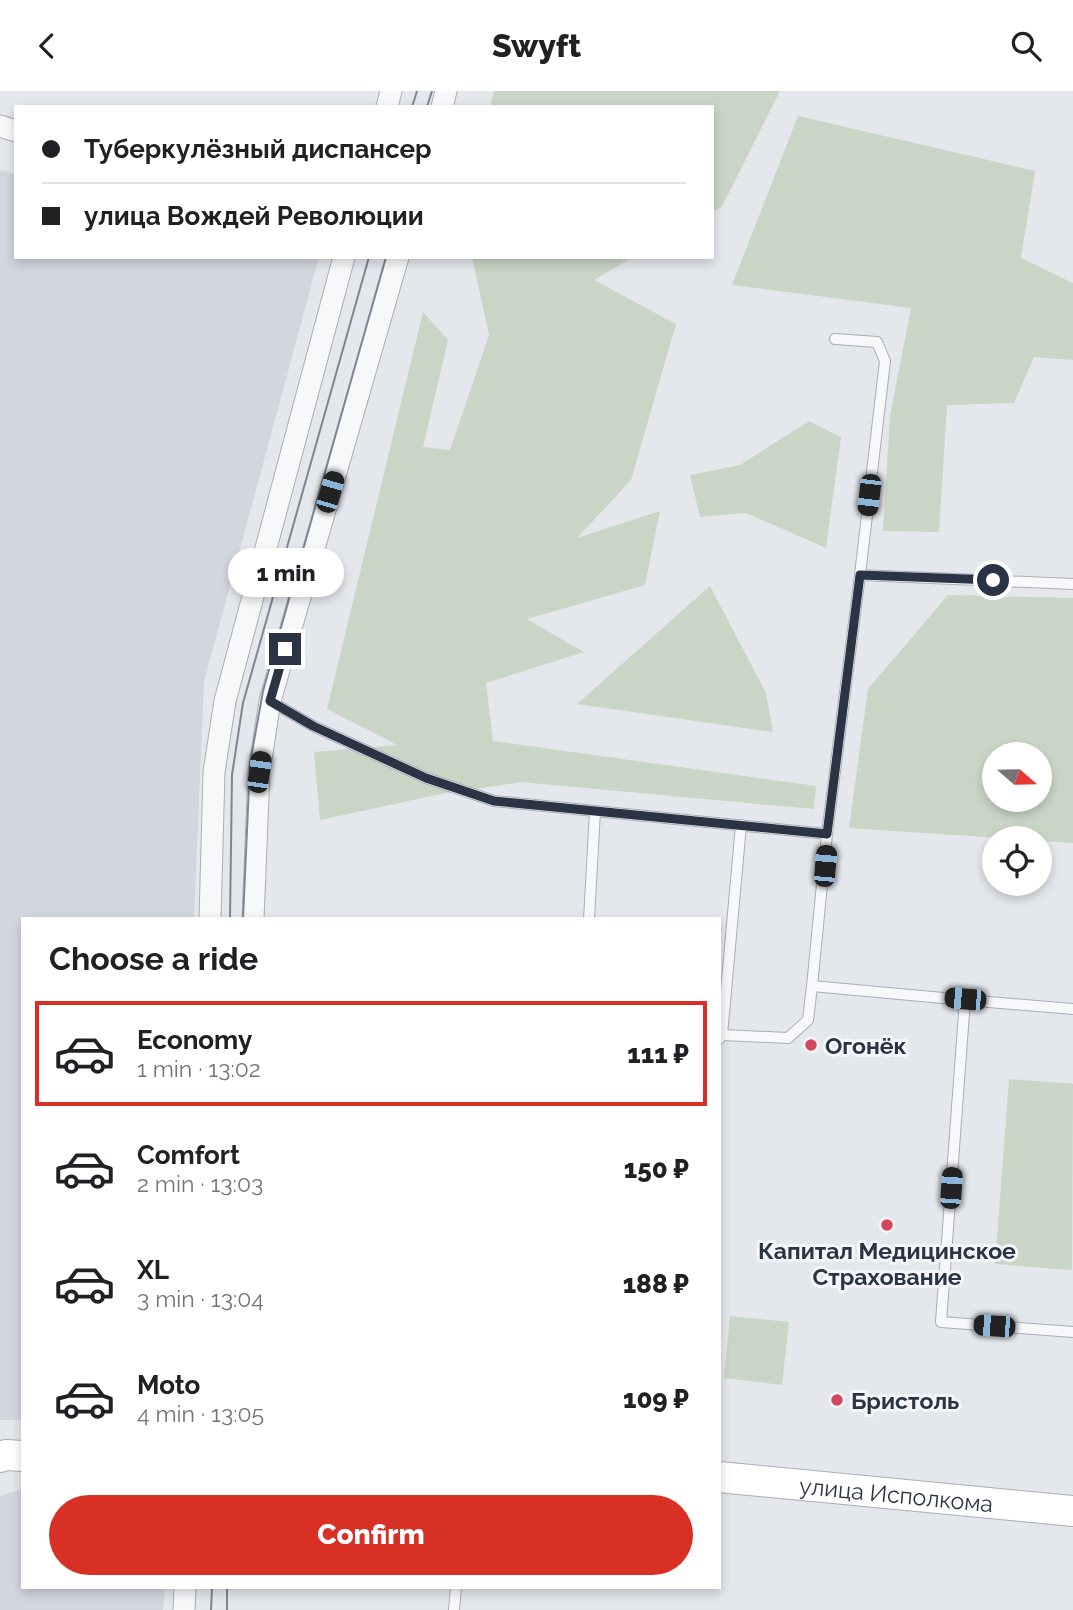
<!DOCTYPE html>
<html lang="en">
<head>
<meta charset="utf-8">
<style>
  :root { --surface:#fff; --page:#f2f2f2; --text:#202124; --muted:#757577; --line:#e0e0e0; --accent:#d93025 }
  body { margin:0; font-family:Raleway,sans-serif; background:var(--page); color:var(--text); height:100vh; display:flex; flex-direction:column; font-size:26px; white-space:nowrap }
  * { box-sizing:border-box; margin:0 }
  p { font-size:23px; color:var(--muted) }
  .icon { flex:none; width:38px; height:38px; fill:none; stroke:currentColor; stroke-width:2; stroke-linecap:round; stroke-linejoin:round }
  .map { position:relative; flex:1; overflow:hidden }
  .details { position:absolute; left:21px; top:826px; width:700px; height:672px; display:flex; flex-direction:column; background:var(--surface); border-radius:0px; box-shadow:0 4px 10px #0003 }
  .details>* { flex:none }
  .guide { position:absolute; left:14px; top:14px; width:700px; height:154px; border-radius:0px; box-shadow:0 4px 10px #0003; display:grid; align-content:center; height:154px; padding:0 28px; background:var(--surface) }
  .needle { width:46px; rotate:110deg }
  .buttons { position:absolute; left:982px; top:651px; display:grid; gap:14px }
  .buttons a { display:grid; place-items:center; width:70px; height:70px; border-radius:50%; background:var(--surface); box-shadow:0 4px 10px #0003; font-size:35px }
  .end { position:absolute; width:32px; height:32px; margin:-16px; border:9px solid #2b3445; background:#fff; box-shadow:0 0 0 4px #fff }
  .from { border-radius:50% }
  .bubble { position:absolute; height:49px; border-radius:24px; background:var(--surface); box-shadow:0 4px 10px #0003; font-size:23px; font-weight:800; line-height:49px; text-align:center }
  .car { position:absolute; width:21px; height:42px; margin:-21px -10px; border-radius:9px; box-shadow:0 0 5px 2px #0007; background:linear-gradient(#222 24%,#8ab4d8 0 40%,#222 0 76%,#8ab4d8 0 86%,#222 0) }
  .guide b { display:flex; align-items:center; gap:24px; height:66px; font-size:26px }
  .guide b+b { border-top:2px solid var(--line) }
  .guide i { width:18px; height:18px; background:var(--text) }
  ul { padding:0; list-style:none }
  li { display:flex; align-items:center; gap:21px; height:105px; margin:0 14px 10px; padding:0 14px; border:4px solid transparent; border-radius:0px }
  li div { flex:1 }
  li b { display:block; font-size:26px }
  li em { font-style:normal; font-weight:800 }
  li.on { border-color:var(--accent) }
  li>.icon { width:63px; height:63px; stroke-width:1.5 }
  h2 { padding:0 28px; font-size:32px; line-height:84px }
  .primary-button { display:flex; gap:14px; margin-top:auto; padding:14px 28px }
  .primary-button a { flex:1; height:80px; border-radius:42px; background:var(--accent); color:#fff; font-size:28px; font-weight:800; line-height:80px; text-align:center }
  header { display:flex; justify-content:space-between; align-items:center; height:91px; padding:0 28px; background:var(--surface); font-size:32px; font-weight:800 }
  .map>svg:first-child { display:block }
  .built { fill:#d2d6de }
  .green { fill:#c9d6c5; fill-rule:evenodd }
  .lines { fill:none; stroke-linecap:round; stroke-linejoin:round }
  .lane-casing { stroke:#a9aeb7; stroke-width:12 }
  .street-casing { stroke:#a9aeb7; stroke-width:23 }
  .secondary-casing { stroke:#a9aeb7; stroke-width:32 }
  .lane { stroke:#f7f8fa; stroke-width:10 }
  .street { stroke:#f7f8fa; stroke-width:21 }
  .secondary { stroke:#fff; stroke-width:30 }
  .tram { stroke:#7d8696; stroke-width:2 }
  .route { stroke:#2b3445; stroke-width:9 }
  .poi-dot { fill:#d1495b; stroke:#f4f6f9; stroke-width:2.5 }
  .labels { text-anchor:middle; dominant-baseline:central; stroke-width:6; stroke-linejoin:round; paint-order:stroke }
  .poi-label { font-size:23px; font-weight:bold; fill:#2b3445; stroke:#f4f6f9; text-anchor:start }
  .street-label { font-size:23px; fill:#2b3445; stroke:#f4f6f9 }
</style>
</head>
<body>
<header><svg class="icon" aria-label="back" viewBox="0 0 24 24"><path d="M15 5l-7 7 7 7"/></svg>Swyft<svg class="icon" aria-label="search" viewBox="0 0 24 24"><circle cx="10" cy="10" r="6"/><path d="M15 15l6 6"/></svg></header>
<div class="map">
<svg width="1073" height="1519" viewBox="0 0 1073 1519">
  <rect width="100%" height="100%" fill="#e4e7ec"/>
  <g class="built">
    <polygon points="0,79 16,83 16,166 319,166 204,591 194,828 23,828 23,1329 0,1329"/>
    <polygon points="23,1398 23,1496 165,1496 163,1519 0,1519 0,1405"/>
  </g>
  <g class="green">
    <polygon points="494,0 780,0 722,116 712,121 712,16 490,16"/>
    <polygon points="798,25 1035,80 1021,167 1073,192 1073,269 1034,266 1014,312 947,314 939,441 883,440 890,325 911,217 732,194"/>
    <polygon points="472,166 633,166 594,189 676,233 631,389 577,447 660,420 645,494 527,528 584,561 486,592 493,650 816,695 814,718 521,691 441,703 320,729 314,661 397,654 327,618 423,221 448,249 423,356 450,359 489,244"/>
    <polygon points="809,330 841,346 826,457 746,422 700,426 690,384 740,374"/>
    <polygon points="710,495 766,602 773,641 577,613"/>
    <path d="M948 504 1073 507V752L1040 750V747H1001L849 737 868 598ZM994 663H1040V709H994Z"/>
    <polygon points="1009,988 1073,993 1072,1179 995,1173"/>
    <polygon points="730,1225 789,1231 782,1294 724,1287"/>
  </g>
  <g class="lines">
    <g class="lane-casing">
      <g id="lane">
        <polyline points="835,248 877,251 885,270 860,484"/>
        <polyline points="270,610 313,635 426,687 494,710 827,743"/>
        <polyline points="589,828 595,720"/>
        <polyline points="965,909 812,895 827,743 860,484 1073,493"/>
        <polyline points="1073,918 965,909 941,1231 1073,1241"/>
        <polyline points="722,944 788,947 808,929 812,895"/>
        <polyline points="719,948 722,944 741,734"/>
        <polyline points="454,1519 456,1496"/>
      </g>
    </g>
    <g class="street-casing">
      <g id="street">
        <polyline points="387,16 391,0"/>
        <polyline points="442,16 446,0"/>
        <polyline points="0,35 16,40"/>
        <polyline points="210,828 214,681 225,610 344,166"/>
        <polyline points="253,828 259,681 270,610 398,166"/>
        <polyline points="184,1519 185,1496"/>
      </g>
    </g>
    <g class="secondary-casing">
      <g id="secondary">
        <polyline points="0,1366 6,1364 23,1365"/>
        <path id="s1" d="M719 1386 1073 1420"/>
      </g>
    </g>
    <use href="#lane" class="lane"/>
    <use href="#street" class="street"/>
    <use href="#secondary" class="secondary"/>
    <g class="tram">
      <polyline points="412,16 417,0"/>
      <polyline points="427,16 432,0"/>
      <polyline points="230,828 232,684 243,612 369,166"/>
      <polyline points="243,828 250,672 263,600 386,166"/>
      <polyline points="211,1519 212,1496"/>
      <polyline points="227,1519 227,1496"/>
    </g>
  </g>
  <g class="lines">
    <polyline class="route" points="285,558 270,610 313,635 426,687 494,710 827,743 860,484 993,489"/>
  </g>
  <g class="poi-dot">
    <circle cx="811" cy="954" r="7"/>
    <circle cx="887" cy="1134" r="7"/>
    <circle cx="837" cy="1309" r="7"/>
  </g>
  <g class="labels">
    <g class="poi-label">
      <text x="825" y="954">Огонёк</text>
      <text x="887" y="1159" text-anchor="middle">Капитал Медицинское<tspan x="887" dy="26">Страхование</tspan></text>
      <text x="851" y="1309">Бристоль</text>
    </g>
    <g class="street-label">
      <text stroke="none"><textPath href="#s1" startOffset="178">улица Исполкома</textPath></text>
    </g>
  </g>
</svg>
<div class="buttons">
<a><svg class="needle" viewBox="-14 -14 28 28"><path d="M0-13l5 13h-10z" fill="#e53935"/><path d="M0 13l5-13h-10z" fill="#757577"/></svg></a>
<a><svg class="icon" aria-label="locate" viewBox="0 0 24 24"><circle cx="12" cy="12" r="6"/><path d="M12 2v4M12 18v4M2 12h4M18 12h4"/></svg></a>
</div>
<i class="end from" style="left:993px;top:489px"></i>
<i class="end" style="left:285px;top:558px"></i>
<div class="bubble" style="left:228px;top:457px;width:116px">1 min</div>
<i class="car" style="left:330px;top:401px;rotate:16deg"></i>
<i class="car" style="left:869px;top:404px;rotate:187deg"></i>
<i class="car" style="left:259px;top:681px;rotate:8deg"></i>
<i class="car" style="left:825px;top:775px;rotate:5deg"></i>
<i class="car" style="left:965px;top:908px;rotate:275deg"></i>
<i class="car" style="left:951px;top:1097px;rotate:4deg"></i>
<i class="car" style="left:994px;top:1235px;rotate:274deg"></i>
<div class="guide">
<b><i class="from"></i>Туберкулёзный диспансер</b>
<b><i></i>улица Вождей Революции</b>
</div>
<section class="details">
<h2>Choose a ride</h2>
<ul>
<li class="on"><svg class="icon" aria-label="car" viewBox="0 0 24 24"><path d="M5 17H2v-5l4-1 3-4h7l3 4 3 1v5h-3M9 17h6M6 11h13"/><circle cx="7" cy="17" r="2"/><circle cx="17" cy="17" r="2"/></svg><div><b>Economy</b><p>1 min · 13:02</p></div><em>111 ₽</em></li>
<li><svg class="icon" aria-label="car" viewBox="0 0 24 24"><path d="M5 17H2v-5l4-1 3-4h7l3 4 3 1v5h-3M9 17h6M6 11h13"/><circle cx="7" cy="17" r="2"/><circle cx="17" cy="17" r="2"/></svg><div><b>Comfort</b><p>2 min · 13:03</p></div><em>150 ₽</em></li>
<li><svg class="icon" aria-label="car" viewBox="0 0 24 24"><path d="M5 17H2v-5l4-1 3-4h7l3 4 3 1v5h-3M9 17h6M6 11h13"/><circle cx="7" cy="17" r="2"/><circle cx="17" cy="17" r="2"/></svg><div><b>XL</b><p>3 min · 13:04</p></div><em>188 ₽</em></li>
<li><svg class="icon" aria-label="car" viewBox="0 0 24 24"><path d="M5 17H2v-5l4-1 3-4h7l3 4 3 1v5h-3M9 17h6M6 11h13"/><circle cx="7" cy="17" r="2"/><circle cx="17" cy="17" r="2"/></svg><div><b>Moto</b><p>4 min · 13:05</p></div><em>109 ₽</em></li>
</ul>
<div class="primary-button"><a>Confirm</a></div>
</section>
</div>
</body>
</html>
